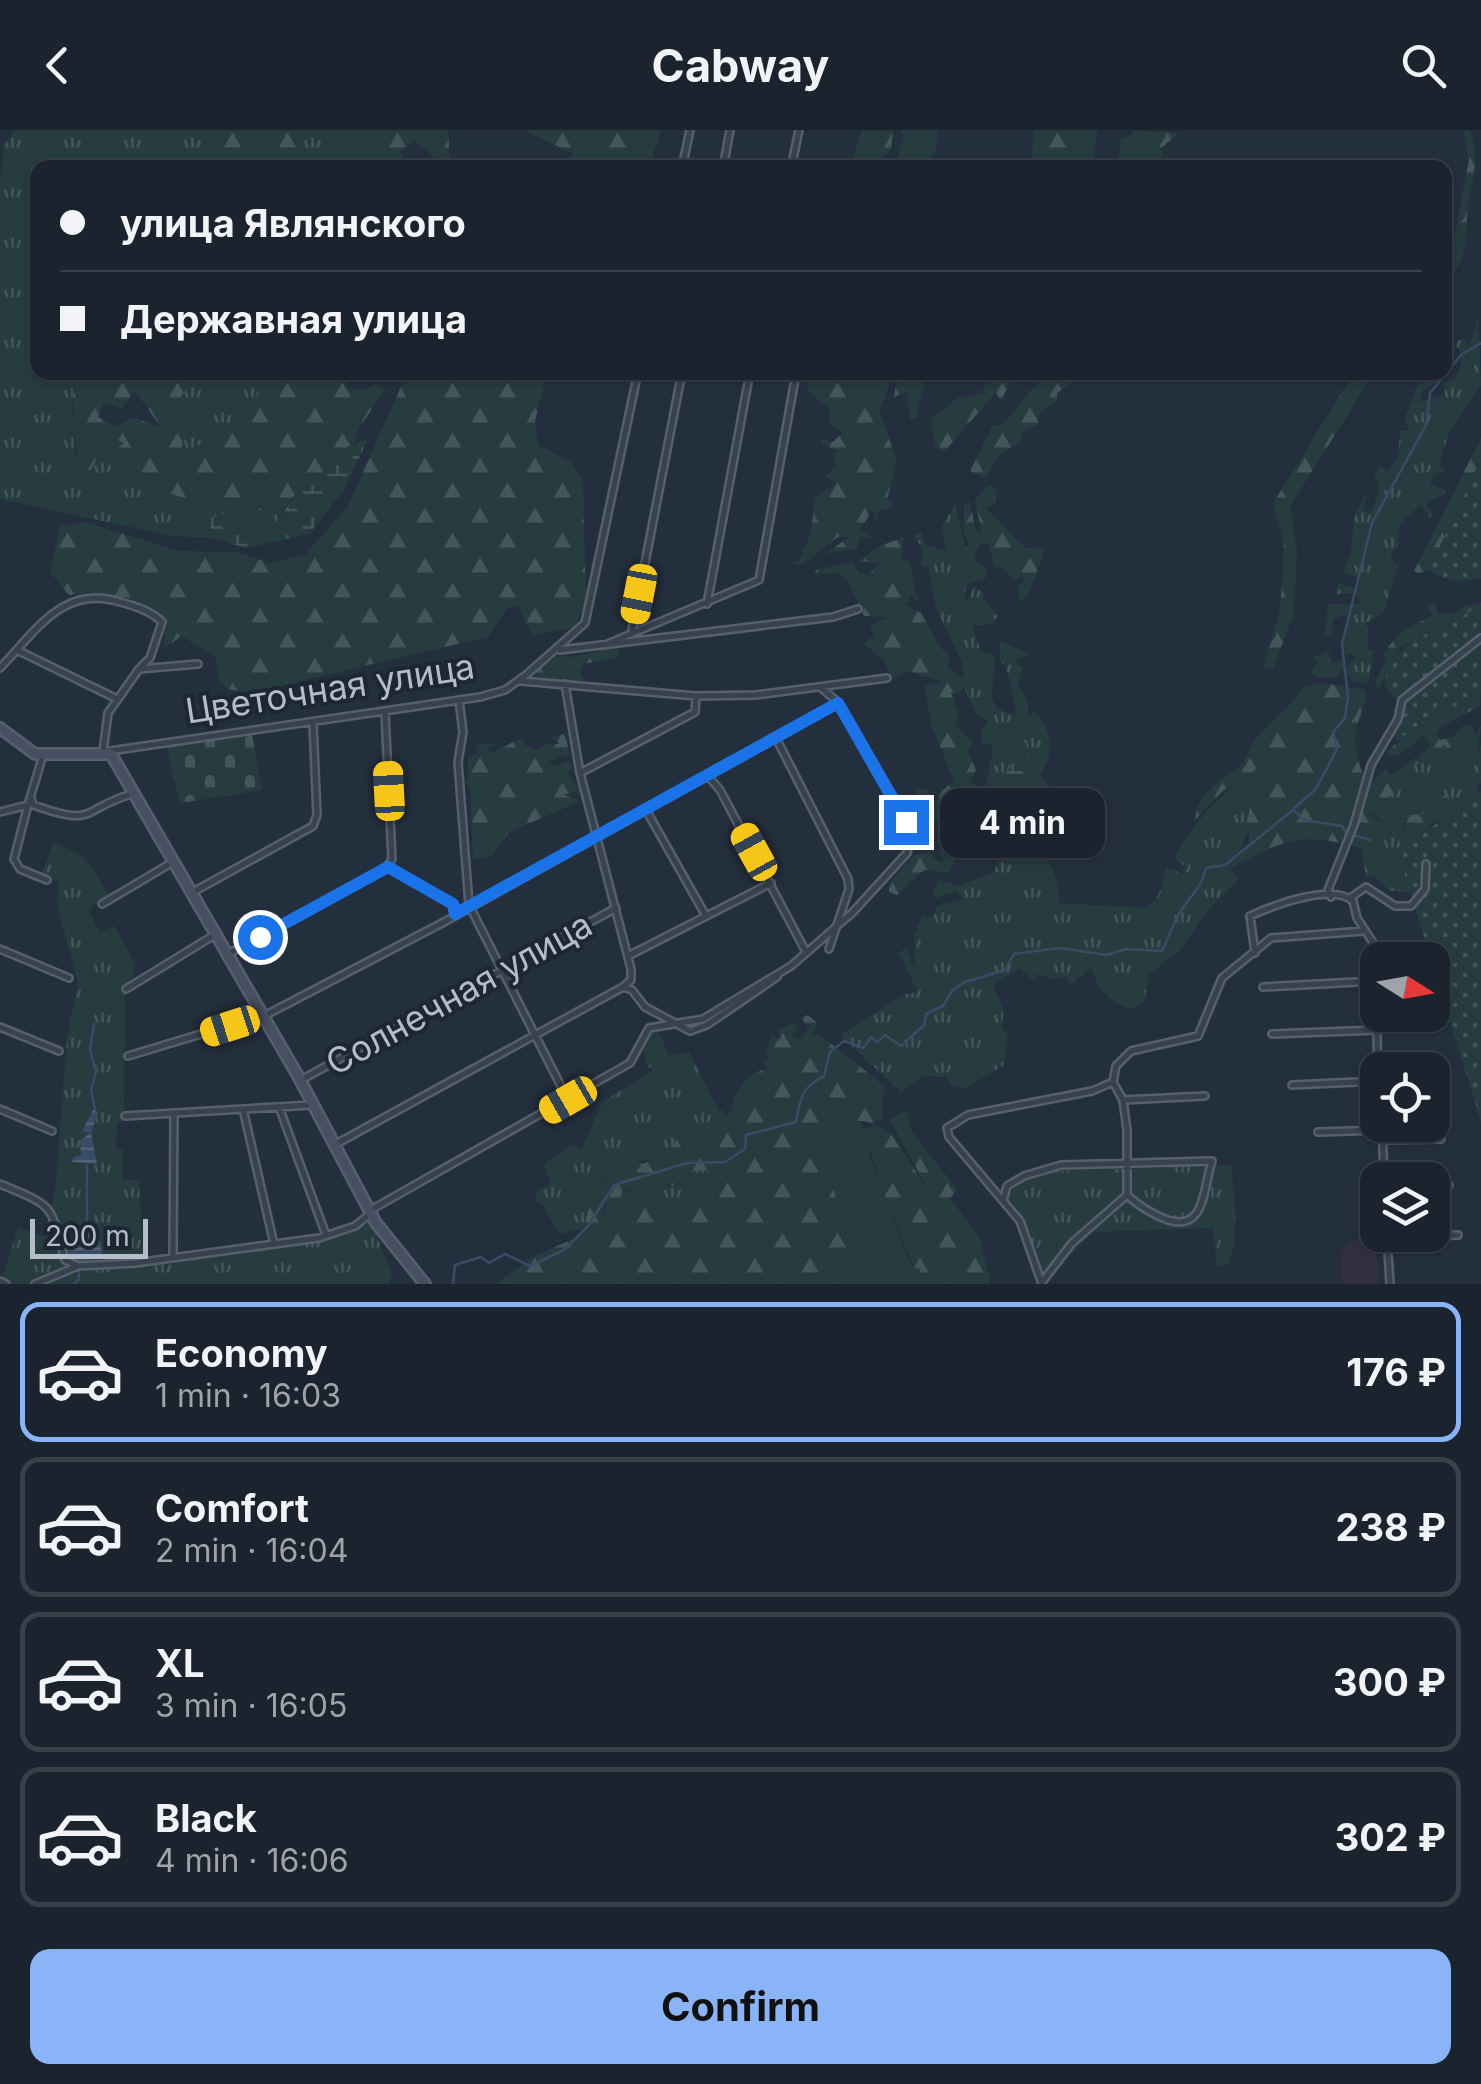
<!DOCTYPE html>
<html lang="en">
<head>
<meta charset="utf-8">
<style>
  :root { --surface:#1b232e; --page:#242b36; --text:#f1f3f6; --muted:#a0a4aa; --line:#39404a; --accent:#8ab4f8 }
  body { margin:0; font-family:Inter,sans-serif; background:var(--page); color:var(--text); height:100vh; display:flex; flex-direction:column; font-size:38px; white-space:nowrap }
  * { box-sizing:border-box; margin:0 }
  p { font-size:32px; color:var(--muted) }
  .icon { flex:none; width:55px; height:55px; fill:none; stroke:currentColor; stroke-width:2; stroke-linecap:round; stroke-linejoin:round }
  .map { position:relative; height:1154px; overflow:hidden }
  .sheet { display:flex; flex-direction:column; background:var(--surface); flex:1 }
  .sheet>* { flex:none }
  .hud { position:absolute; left:30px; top:30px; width:1422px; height:220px; border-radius:20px; box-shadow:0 2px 8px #0004,0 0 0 2px var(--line); display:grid; align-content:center; height:220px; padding:0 30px; background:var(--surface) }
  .needle { width:65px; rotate:101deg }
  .buttons { position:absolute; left:1360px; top:812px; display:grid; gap:20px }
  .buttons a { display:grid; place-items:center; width:90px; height:90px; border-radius:20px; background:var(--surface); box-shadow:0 2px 8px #0004,0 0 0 2px var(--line); font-size:50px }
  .scale { position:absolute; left:30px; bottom:25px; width:118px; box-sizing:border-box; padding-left:10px; border:5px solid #b4bcc9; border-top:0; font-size:28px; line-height:35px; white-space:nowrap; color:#b4bcc9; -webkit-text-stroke:8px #1d2633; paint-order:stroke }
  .end { position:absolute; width:45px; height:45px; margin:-22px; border:12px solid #1a73e8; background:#fff; box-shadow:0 0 0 5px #fff }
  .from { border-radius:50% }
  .bubble { position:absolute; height:70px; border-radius:20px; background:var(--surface); box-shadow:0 2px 8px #0004,0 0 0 2px var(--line); font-size:32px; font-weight:700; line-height:70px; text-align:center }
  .car { position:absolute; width:30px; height:60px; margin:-30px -15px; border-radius:12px; box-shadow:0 0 8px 2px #0007; background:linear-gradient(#f5c518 24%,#345 0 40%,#f5c518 0 76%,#345 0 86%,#f5c518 0) }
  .hud b { display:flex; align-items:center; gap:35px; height:95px; font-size:38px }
  .hud b+b { border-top:2px solid var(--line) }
  .hud i { width:25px; height:25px; background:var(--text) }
  ul { padding:18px 0 0; list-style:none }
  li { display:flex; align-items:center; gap:30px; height:140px; margin:0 20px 15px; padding:0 10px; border:5px solid var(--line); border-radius:20px }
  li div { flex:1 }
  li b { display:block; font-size:38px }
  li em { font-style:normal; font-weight:700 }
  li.on { border-color:var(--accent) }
  li>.icon { width:90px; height:90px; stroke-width:1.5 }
  .action { display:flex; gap:20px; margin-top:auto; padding:20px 30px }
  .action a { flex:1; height:115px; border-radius:20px; background:var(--accent); color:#111; font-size:40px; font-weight:700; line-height:115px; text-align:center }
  header { display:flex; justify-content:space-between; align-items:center; height:130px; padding:0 30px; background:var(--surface); font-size:45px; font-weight:700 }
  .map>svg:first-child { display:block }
  .medical { fill:#32303f }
  .grass { fill:url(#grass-tufts) }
  .forest { fill:url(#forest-firs); fill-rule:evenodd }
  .wetland { fill:url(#wetland-marsh) }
  .cemetery { fill:url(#cemetery-stones) }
  .park { fill:#263c3f }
  .garden { fill:url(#garden-dots) }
  .water { fill:url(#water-rules) }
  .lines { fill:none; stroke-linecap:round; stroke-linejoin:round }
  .stream { stroke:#394c67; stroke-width:2.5 }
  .street-casing { stroke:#565f6c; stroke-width:10 }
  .secondary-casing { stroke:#565f6c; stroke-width:14 }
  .street { stroke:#38414e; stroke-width:5 }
  .secondary { stroke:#465061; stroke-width:9 }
  .route { stroke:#1a73e8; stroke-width:12 }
  .labels { text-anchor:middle; stroke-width:8; stroke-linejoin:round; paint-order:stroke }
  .street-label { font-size:35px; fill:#b4bcc9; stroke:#1d2633 }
</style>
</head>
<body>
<header><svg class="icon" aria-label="back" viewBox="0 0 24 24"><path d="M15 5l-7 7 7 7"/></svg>Cabway<svg class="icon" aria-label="search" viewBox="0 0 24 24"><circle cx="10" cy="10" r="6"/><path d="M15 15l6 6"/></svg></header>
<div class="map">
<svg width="1481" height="1154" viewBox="0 0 1481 1154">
  <defs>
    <pattern id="grass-tufts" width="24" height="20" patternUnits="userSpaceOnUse" patternTransform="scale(2.5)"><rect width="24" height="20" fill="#263c3f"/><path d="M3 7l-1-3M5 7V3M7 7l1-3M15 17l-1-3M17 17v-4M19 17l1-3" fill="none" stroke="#435659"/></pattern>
    <pattern id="forest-firs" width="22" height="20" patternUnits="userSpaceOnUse" patternTransform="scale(2.5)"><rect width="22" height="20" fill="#263c3f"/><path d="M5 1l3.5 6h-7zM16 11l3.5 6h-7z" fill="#435659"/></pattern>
    <pattern id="wetland-marsh" width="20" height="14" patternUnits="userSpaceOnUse" patternTransform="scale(2.5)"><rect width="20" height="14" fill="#263c3f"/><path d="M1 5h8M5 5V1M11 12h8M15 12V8" fill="none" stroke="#435659"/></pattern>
    <pattern id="cemetery-stones" width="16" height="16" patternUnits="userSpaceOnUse" patternTransform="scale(2.5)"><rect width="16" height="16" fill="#263c3f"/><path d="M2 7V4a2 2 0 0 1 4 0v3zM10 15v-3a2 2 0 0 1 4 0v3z" fill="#435659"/></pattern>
    <pattern id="garden-dots" width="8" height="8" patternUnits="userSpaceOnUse" patternTransform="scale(2.5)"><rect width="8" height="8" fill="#263c3f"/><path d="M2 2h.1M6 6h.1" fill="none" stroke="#435659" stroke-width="1.8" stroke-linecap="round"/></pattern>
    <pattern id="water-rules" width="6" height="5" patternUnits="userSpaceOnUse" patternTransform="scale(2.5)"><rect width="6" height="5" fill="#394c67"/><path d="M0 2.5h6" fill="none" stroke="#53647b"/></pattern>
  </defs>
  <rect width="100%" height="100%" fill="#242f3e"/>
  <!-- medical -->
  <path class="medical" d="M1351 1110H1377L1379 1154H1342L1341 1123Z"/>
  <!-- grass -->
  <path class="grass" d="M15 0H210L194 37 38 38V242L80 243 73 250 72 286 50 284 54 293 73 301 75 325 91 340 102 316 112 308 125 313 104 330 204 370 281 384 269 404 258 407 209 388 212 408 173 406 0 369V54L4 15Z
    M309 0H362L335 37 293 38Z
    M1478 191 1481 255 1450 300 1439 335 1447 340 1434 345 1430 354 1444 359 1445 364 1428 372 1427 378 1434 383 1430 387 1420 375 1400 394 1397 417 1391 423 1392 431 1398 435 1384 481 1365 494 1369 498 1367 519 1373 521 1368 554 1353 551 1341 540 1336 547H1317L1311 541 1318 532 1314 527 1331 520 1328 525 1333 533 1342 530 1346 536 1355 529 1353 523 1346 525 1342 514 1348 488 1344 484 1333 490 1331 506 1325 505 1328 474H1361L1353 463 1336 464 1338 453 1354 458 1358 448 1343 442 1351 421 1354 388 1367 360 1364 382 1373 379 1380 354 1374 346 1381 336 1388 341 1398 326 1400 301H1410L1404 290 1418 254 1430 250 1426 242 1433 243 1437 253 1422 261 1419 272 1445 264 1444 252 1455 249 1462 232 1458 218 1453 215 1461 209 1469 216Z
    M187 243H265L252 285 234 290 215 318 180 336C180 320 172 304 174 288 176 271 186 260 187 243Z
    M955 373 965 418 971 415 976 430 986 438V448L968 454 964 464 967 470 974 457 986 465 982 467 998 486 993 494 972 496 981 521 995 525 992 569 997 578 1017 587 1006 536 1000 532V511L1029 524 1017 530V535L1023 537 1018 555 1028 571V586L1034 582C1053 599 1055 625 1040 645 1065 667 1041 685 1043 711 1044 732 1061 743 1059 773L1146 778C1165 765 1161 751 1166 737L1183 744 1185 737 1174 727C1198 685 1227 660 1265 631L1269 635C1256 670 1250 710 1230 737L1238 750 1208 780 1181 819 1149 845 1145 870 1134 879C1111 875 1097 859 1091 837L1071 855 1066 847 1052 849 1037 844 1033 850 1019 838 994 855 1004 882 1001 896 1008 905 1004 935 965 959 951 955 947 947 924 945 901 962 840 905 905 864 918 862 899 823 906 818 915 839 914 807 922 786 932 787 937 776 963 769 956 761 936 768 932 763 938 750 960 756 994 742 1003 715 1035 707 1039 696 1025 613 1006 643 1001 706H994L983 667 993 622 992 615 983 613 980 602 988 591 975 582 964 557 962 533 936 478 929 438 921 435 922 419 914 405 921 402 926 415 946 421 942 396Z
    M1448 613 1456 627H1463L1468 621 1477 623 1481 615V653L1455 671 1426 679 1424 685 1404 693 1400 711 1417 736 1415 762 1390 761 1383 755 1377 708 1383 697H1389L1368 679 1381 680 1387 674 1383 669 1406 645V641L1391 645 1418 626 1415 633Z
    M53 712C87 725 90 733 108 764L88 780 100 802 114 796 136 835 125 867 124 980 123 991 117 992 116 1019 123 1020 122 1050H139L143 1127 273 1118 372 1094 392 1145 389 1154H0L18 1098 44 1106 55 1063 67 908 78 852 57 774 58 752 42 745Z
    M653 901 659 903 669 926 689 922 719 982 717 989C702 998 694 1013 682 1019L676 1012C661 1033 647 1033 623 1026L621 1036 607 1044 583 1098 560 1104 542 1074 535 1070 537 1061 551 1054 544 1034 571 1015 582 1018 602 972 653 941 646 933 643 915Z
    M1231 1035C1234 1066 1240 1104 1229 1134L1217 1137 1213 1098 1092 1102 1044 1154 1023 1088 1005 1063 1031 1047 1053 1041Z
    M706 1040 717 1048 729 1045 719 1066C703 1069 695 1074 681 1080 652 1093 631 1075 601 1097 608 1057 621 1063 654 1058 664 1057 667 1054 678 1057L693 1041Z"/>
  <!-- forest -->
  <path class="forest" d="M210 0H309L293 37 272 34 194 37Z
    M362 0H448L450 33 445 37 415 11 400 22 411 37H335Z
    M525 0H661L649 37 557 38 573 24Z
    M862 0 893 1 891 19 883 27 884 37H850Z
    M900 0H938L936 21 922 37H895L904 6Z
    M1034 0H1098L1092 37H1031Z
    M1132 0 1179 3 1160 19 1163 21 1159 37H1117L1121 9 1133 4Z
    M1463 0 1470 1C1481 30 1472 46 1468 77 1464 108 1471 128 1445 151V131L1452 119 1469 30Z
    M80 243H187L186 260 177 272 190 281 175 283 173 293 183 303 180 336 190 332 195 314 215 318 234 290 252 285 265 243H366L348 248V258L364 260 376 254 385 260 359 298 354 314 341 320 317 353 297 362 281 384 204 370 199 373 125 349 104 330 124 313 113 308 102 316 91 340 80 339 73 301 53 293 50 283 73 286V250ZM134 260 161 297 134 288 114 296 98 287 104 273 122 279Z
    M407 243H547L535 291 538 315 572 333 583 350 586 471 574 498 532 505 518 477H508L488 507 249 563 227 559 218 548 216 528 182 506 164 518 166 489C135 467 107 460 69 465L50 442 60 396 86 392 178 421 236 422 270 433 305 425 348 376Z
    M809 243H893L879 282 897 330 887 370 893 373 891 378 878 381 877 394 875 383 867 380 869 386 859 400 874 408 860 407 857 418 825 424 851 406 838 407 800 436 793 432 799 431 811 403 815 368 837 352 825 347 838 335 833 332 834 323 839 321 822 314V309L833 312 843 302 829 293 831 281 809 261 805 251Z
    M898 243H928L915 288 910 290 907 261 894 267Z
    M1004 243H1016L1000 272 996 262 945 321 935 317 931 288 958 268 983 263 984 254Z
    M1047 243H1087L1057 263V270L1038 286 1039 294 1022 302 1021 311 998 327 986 348 970 341 993 295H1002Z
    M1354 243H1374L1290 376 1297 421 1294 483 1273 539 1263 538 1280 480 1284 414 1273 373Z
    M1481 308V329L1429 440 1418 444 1414 441Z
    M988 355 995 357 996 374 986 378 1025 418 1045 419 1027 468 1018 470V458L1026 446 1014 450 1002 437H994L989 414H981L974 426 964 402V375L970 371 975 399 982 404 975 370Z
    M904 407 901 430 909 431 919 476 912 464 906 475 921 483 941 519 949 522 948 538 966 550 962 562 951 563 958 582 955 595 973 611 968 621 976 640 970 651 982 661H972L959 694 928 689 915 692 909 686 917 681 916 660 926 659 935 677 938 664 954 651 931 594 925 556 944 552 908 541 893 548 883 529 863 513 874 506 870 496 888 487 864 486 849 453 837 443 816 444 815 440 853 432 858 443 868 445 880 433 859 431 880 416Z
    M1436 473 1437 484 1455 483 1461 477 1478 474 1470 483 1401 517 1378 559 1375 554 1386 530 1383 523 1400 503 1433 485 1425 474Z
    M616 517 621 521 615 528 583 534 580 541 585 553 542 549 533 543 558 525 573 527Z
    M1324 553 1364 560 1367 567C1354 601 1350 615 1365 649L1344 714C1293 701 1275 716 1230 738L1233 726 1249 712V662L1268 635 1265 631 1235 657 1224 660 1195 690C1198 656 1227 651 1244 631 1249 625 1250 616 1255 610 1270 589 1290 580 1303 557Z
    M1481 557 1480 576 1440 597 1436 604 1440 610 1453 607 1464 595 1473 597 1475 606 1481 595 1477 623 1468 621 1463 627 1442 629 1446 614 1422 634H1414L1430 615 1424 605 1399 625H1387V621L1426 589 1473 568Z
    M565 604 570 626 560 625 548 633 557 636 568 631 573 636 568 643 581 660 579 665 574 661 564 665 581 671 509 702 491 727 473 729 470 656 462 652 468 650V628L477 623 476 615 495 614 487 619 492 623 523 607 525 615 536 620 547 614H560L549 607Z
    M1385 639 1391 645 1407 640 1395 664 1383 669 1387 674 1381 680H1369L1376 690 1397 695 1395 700 1383 697 1377 708 1383 755 1374 745 1366 746 1361 718 1350 715 1370 654Z
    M1479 655 1477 664 1439 692 1431 693 1411 727 1399 712 1409 685 1424 684 1426 674 1446 665 1456 671Z
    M941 718 961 721 948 743 924 740 897 765 889 762V754L913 726 929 723 938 731H945L938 722Z
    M808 885 818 894 811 907 819 904 888 959H884L882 988 872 994C855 984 834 1001 816 1007L841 1082 857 1154H495L536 1125 585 1104C581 1076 614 1039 628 1019L643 1034 664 1024 660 1018 671 1019 681 1001 683 1019 693 1004 723 979 726 985 732 981C735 958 748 943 767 939L764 931 770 929 766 924 771 906 782 909 777 900 794 893 797 897 792 906 800 910 809 898 801 888ZM706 1040 717 1048 729 1046 718 1066 696 1070 679 1082 634 1067 601 1095 604 1076 612 1069 620 1070 623 1060 659 1062 667 1054 678 1057 693 1041Z
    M907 981 912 1002 957 1059 950 1069 979 1106 991 1154H921L888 1075 908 1068 886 1069 879 1046 892 1044 878 1045 864 1000 875 995 889 1001 929 1061 889 989Z"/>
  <!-- wetland -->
  <path class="wetland" d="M368 309 344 360 309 404 246 418 212 408 209 388 229 382 249 394 258 407 269 404 297 362 317 353 341 320Z
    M1026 612 1033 652 1039 660 1035 707 1003 715 1006 643Z"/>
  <!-- cemetery -->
  <path class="cemetery" d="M252 604 262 660 180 673 166 615Z"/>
  <!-- park -->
  <path class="park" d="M860 991 873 1018 869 1023 877 1045 891 1038 893 1043 879 1047 886 1068H908L909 1074 888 1076 911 1136 920 1139 921 1154H857L841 1082 816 1007 842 994Z"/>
  <!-- garden -->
  <path class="garden" d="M1481 329V448C1459 453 1448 452 1429 440Z
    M1481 472V557L1473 568 1426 589 1399 610 1394 605 1404 578 1384 555C1395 499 1448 505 1481 472Z
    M1481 661V992L1398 722Z"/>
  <!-- water -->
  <path class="water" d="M93 980 98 982 91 1003 97 1034 72 1032 73 1027 81 1025 80 1011 90 1003 82 1001Z
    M97 1095 103 1128 74 1131 68 1122 72 1107 84 1096Z"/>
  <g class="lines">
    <!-- stream -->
    <path class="stream" d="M1293 679 1316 659 1337 619 1333 602 1345 588 1348 567 1342 514 1372 393 1426 295 1430 263 1461 225 1481 213
      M94 894 90 920 96 942 91 960 95 980
      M87 1036V1095
      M74 1154 79 1149V1132
      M453 1154 455 1135 481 1127 489 1133 505 1124 530 1136 564 1120 588 1096 614 1055 687 1033 725 1032 745 1019 746 1005 796 992C800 969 801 958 824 946L830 922 844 911 863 918 871 907 877 912 885 905 901 916 924 895 926 884 943 876 952 861 965 852 1005 840 1014 824 1059 818 1107 825 1126 819 1162 821C1169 807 1176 785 1185 775 1195 761 1202 756 1206 738L1225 735 1293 680 1305 690 1342 696 1346 703 1370 710"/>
    <defs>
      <path id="street" d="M682 38 690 0
        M723 38 730 0
        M791 38 799 0
        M707 474 750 242
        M632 500 682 242
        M605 515 759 450 795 249
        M17 520 115 568
        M560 520 833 487 858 479
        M198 534 139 539 108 583 103 622 480 567 505 560 526 545 585 493 638 242
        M0 538C36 501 63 454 120 472 135 476 151 481 162 492L150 528 141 537
        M521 551 696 566 756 565 887 548
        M565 554 580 643 631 839V850L623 857 632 860 645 877 690 901 707 895 777 847
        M459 570 463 602 458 632 469 775 568 970
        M776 608 848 749 849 759 829 819
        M580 643 695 582 696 566
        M708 646 720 660 806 822
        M31 668 33 675C99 698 78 679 135 663
        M28 675 14 729 20 739 47 750
        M646 680 706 786
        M0 682 28 675 43 625
        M387 737 453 774 455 784
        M193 762 313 696 317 685 313 594
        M1331 767 1328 760 1354 695 1371 635 1398 589 1402 570 1481 508
        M1350 768 1366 757 1395 776H1411L1425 759 1426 734
        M102 774 173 732
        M0 819 69 848
        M1255 823 1250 786C1274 775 1331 753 1353 771L1357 788 1374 814 1378 940
        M228 824 387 737 392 729 385 583
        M628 826 771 753
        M1263 857 1376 851
        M126 859 216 804
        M264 886 446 791 839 573
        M0 897 59 921
        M1272 904 1377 900
        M128 926 264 885
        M301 950 616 778
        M1292 955 1378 951
        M1123 970 1205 966
        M279 977 326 1105
        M0 979 52 1001
        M243 979 274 1114
        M125 986 311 975
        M1382 995 1384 1050
        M1318 1002 1382 1000
        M1382 1010 1441 1009
        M336 1014 623 857
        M0 1054C55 1077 50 1073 65 1130L78 1136
        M1432 1057 1449 1055
        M1003 1071 1007 1056 1024 1046 1061 1035 1212 1031C1203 1057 1206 1102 1168 1090 1151 1084 1140 1077 1127 1065
        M369 1081 630 933 649 898 703 889 791 836 852 783 907 723 911 706 904 686 839 573 820 557
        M1387 1107 1390 1154
        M1387 1108 1458 1105
        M173 1125 174 984
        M0 1151 6 1154
        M1042 1152 1072 1113 1127 1065V1000L1123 970 1113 952 1116 936 1131 921 1198 906 1222 848 1271 808 1364 801
        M35 1154 78 1136 135 1133 319 1108 355 1096 370 1084
        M1042 1154 1020 1091 949 1007 947 998 968 985 1092 961 1113 952"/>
      <path id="secondary" d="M0 598 35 624H111L298 946 376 1093 425 1154"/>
    </defs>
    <!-- street casing -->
    <use href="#street" class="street-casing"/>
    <!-- secondary casing -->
    <use href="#secondary" class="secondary-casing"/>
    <!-- street -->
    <use href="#street" class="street"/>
    <!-- secondary -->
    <use href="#secondary" class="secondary"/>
  </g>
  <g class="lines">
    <!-- route -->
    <path class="route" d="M260 807 388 737 453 774 455 784 838 573 906 692"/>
  </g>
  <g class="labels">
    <!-- street labels -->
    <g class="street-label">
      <text transform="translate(330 559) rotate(-9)" y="12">Цветочная улица</text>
      <text transform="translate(459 864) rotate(-29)" y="12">Солнечная улица</text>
    </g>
  </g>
</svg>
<div class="buttons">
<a><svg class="needle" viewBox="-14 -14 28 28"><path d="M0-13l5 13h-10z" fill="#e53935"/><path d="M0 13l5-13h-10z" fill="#a0a4aa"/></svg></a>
<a><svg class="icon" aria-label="locate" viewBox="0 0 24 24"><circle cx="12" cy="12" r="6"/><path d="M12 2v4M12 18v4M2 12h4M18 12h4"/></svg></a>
<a><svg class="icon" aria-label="layers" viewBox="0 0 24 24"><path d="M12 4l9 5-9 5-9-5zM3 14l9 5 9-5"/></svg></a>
</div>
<div class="scale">200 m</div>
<i class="end from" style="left:260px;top:807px"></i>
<i class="end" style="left:906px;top:692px"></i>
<div class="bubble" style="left:940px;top:658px;width:165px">4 min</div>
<i class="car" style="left:639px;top:464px;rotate:191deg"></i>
<i class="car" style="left:389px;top:661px;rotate:357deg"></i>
<i class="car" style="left:754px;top:722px;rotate:331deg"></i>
<i class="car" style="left:230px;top:896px;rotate:252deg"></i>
<i class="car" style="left:568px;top:970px;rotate:240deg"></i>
<div class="hud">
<b><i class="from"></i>улица Являнского</b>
<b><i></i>Державная улица</b>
</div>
</div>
<section class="sheet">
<ul>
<li class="on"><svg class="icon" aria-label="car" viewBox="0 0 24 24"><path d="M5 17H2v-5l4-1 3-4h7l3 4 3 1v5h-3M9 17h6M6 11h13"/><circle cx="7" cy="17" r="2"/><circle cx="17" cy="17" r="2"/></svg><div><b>Economy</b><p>1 min · 16:03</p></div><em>176 ₽</em></li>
<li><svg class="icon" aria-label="car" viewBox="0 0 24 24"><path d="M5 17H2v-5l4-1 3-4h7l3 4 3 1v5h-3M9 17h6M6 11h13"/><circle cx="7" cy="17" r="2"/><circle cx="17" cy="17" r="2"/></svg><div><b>Comfort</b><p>2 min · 16:04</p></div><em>238 ₽</em></li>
<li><svg class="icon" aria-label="car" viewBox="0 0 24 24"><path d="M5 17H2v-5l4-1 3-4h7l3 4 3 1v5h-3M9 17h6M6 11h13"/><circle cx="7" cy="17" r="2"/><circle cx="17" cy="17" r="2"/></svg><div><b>XL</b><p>3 min · 16:05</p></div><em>300 ₽</em></li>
<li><svg class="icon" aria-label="car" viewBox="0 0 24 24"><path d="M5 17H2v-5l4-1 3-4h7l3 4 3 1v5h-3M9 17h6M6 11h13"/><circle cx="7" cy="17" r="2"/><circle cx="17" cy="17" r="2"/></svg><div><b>Black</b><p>4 min · 16:06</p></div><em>302 ₽</em></li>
</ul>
<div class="action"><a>Confirm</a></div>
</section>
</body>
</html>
